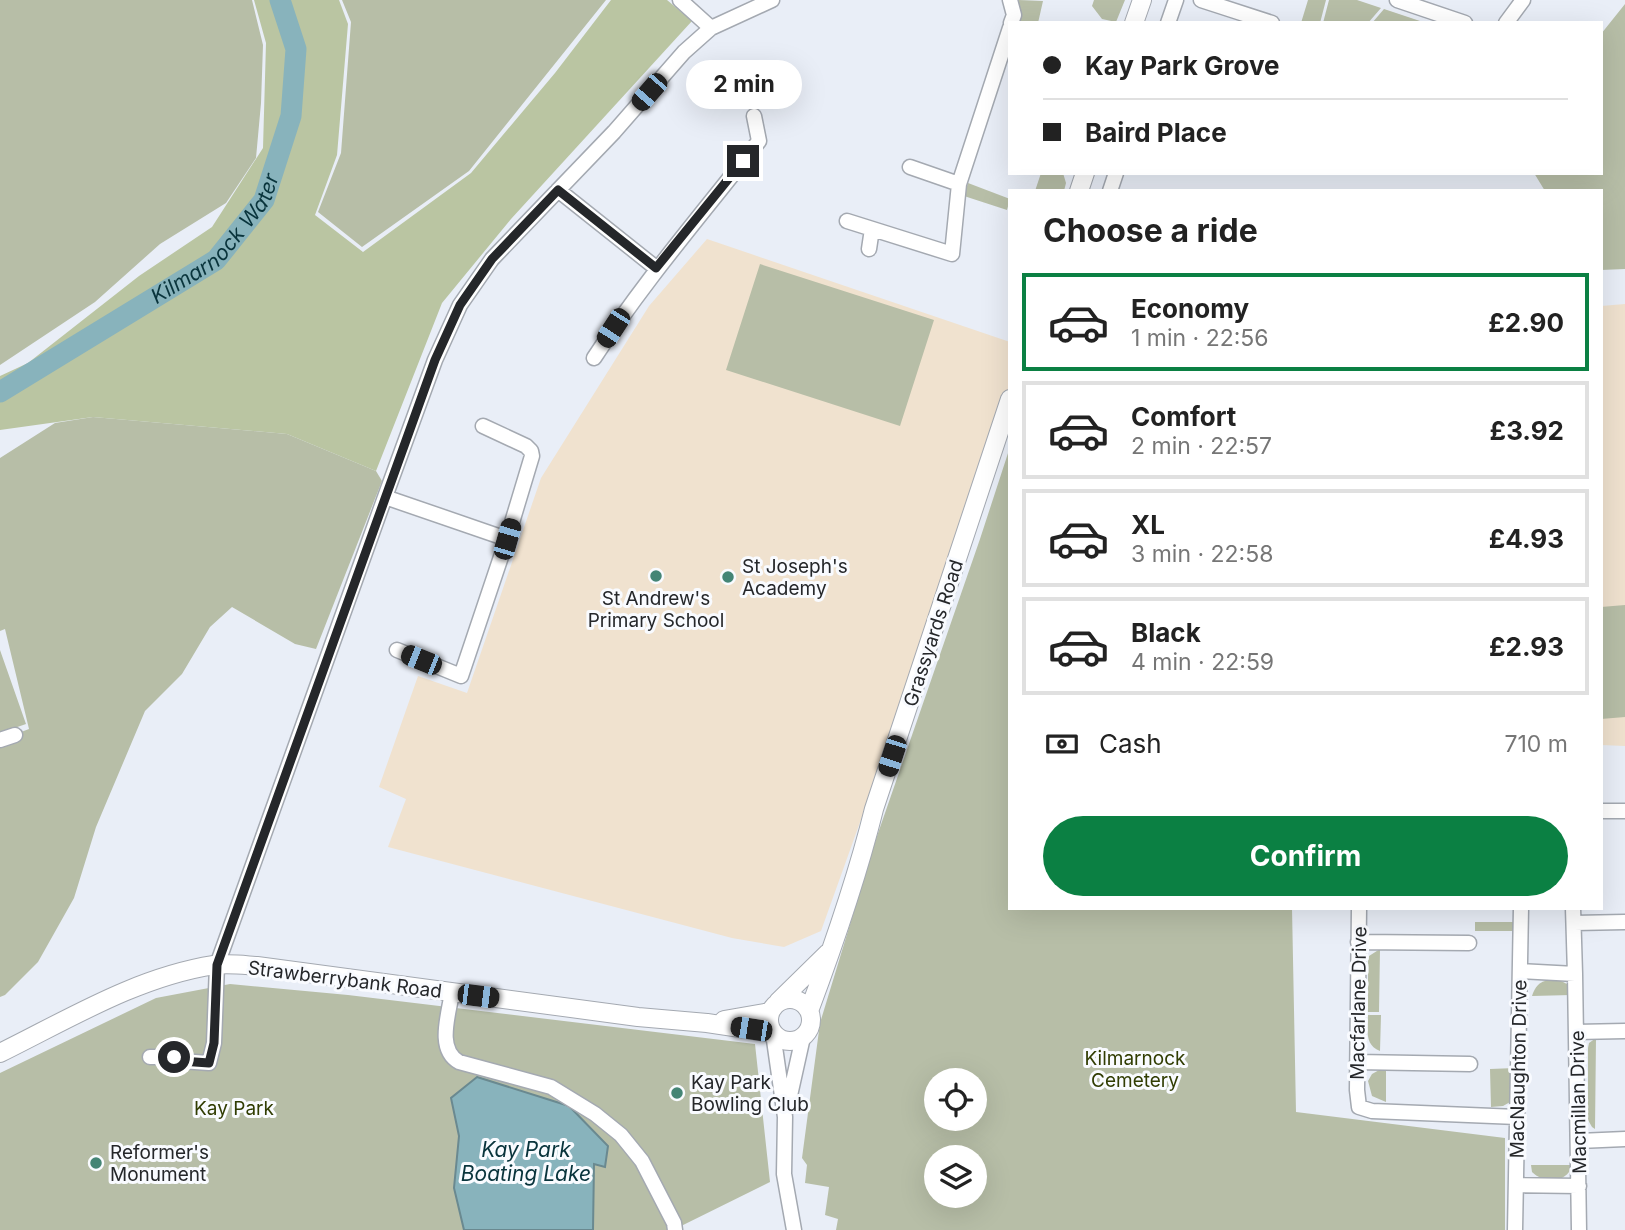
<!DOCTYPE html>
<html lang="en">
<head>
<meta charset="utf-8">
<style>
  :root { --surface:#fff; --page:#f2f2f2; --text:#222; --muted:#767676; --line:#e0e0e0; --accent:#0b8043 }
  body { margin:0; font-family:Inter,sans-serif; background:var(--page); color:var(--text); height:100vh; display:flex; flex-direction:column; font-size:26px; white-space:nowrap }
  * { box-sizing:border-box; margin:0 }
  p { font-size:23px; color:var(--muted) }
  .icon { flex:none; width:38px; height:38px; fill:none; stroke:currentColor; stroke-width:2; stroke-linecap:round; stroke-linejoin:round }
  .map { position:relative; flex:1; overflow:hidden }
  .drawer { position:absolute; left:1008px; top:189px; width:595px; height:721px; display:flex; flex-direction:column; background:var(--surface); border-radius:0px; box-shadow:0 7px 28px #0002 }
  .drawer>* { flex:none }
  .top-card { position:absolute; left:1008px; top:21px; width:595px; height:154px; border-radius:0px; box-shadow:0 7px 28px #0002; display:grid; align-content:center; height:154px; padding:0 35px; background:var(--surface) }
  .controls { position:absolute; left:924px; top:1068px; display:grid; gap:14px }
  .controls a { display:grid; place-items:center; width:63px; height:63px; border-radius:50%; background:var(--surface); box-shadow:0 7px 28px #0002; font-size:35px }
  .end { position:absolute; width:32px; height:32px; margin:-16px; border:9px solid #25272a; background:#fff; box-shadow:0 0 0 4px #fff }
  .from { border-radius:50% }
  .bubble { position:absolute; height:49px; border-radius:24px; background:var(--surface); box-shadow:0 7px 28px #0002; font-size:23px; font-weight:700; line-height:49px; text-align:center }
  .car { position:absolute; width:21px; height:42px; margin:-21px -10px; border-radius:9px; box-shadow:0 0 5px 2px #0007; background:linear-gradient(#222 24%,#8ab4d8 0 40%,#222 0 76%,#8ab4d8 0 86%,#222 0) }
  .top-card b { display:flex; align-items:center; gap:24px; height:66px; font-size:26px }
  .top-card b+b { border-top:2px solid var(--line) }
  .top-card i { width:18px; height:18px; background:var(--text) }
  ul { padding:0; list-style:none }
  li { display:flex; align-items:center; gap:21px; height:98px; margin:0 14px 10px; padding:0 21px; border:4px solid var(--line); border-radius:0px }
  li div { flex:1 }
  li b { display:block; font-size:26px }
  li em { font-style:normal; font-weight:700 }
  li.selected { border-color:var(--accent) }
  li>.icon { width:63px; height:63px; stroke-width:1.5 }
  h2 { padding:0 35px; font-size:32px; line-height:84px }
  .pay { display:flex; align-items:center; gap:18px; height:77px; padding:0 35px; font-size:26px }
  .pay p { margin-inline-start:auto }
  .primary-button { display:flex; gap:14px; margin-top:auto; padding:14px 35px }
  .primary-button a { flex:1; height:80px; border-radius:42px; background:var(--accent); color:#fff; font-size:28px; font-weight:700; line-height:80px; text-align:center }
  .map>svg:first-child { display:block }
  .education { fill:#f0e2cf }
  .green { fill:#b7bea7; fill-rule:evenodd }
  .forest { fill:#bac5a2 }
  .water { fill:#88b3bc; stroke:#6a8990; stroke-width:2 }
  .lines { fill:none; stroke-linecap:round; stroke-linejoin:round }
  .river { stroke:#88b3bc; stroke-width:21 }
  .minor-casing { stroke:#a4a9b1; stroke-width:17 }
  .major-casing { stroke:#a4a9b1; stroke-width:20 }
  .minor { stroke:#fff; stroke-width:14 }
  .major { stroke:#fff; stroke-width:18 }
  .route { stroke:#25272a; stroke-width:9 }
  .poi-dot { fill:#448575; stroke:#f9fbff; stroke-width:2.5 }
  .labels { text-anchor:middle; stroke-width:6; stroke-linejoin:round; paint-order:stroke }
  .poi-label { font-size:19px; fill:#25272a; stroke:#f9fbff; text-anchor:start }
  .street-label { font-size:19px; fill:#25272a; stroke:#f9fbff }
  .park-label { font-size:19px; fill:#313d03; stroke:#f9fbff }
  .water-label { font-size:21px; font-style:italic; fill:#09343c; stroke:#f9fbff }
</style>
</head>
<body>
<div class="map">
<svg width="1625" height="1230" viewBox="0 0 1625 1230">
  <rect width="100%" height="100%" fill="#e9eef7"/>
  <!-- education -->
  <path class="education" d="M707 239 1010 342V383L987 468 821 931 784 947 732 938 388 847 406 799 379 787 418 676 467 693 541 478 649 306Z
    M1625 304V746L1601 745V306Z"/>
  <!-- green -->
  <path class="green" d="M0 0H252L263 45 261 103 256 158 226 203 160 244 95 302 0 365Z
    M342 0H606L469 171 362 247 318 212 341 153 351 22Z
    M1019 0 1043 1 1038 23H1018Z
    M1094 0H1125L1116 22 1102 19 1092 6Z
    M1308 0H1326L1320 23H1301Z
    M1329 0H1357L1381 8 1368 23H1323Z
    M1625 4V269L1601 270V191H1545L1534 173H1601V34Z
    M1384 9 1426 23H1372Z
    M1041 173H1063L1066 183 1064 191H1035Z
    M968 183 1010 199 1007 210 964 196Z
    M760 264 934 320 900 426 726 370Z
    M93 417 287 434 376 471 382 481 316 649 295 644 232 607 210 627 182 674 145 711 96 827 74 898 38 962 5 995 0 997V740L29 729 5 629 0 631V458L55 423Z
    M1010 447V908H1292L1296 1112 1505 1138V1230H836L838 1219 825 1215 829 1187 805 1183 807 1165 802 1158 820 1023 876 839 980 539ZM936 1080H975V1118H936ZM936 1157H975V1195H936Z
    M1625 605V717L1601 719V607Z
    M0 650 26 724 0 733Z
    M1475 922H1515V931H1475Z
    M1380 949 1379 1012H1368V961L1369 956Z
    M1557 979 1569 985 1571 995 1532 996C1537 982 1543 980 1557 979Z
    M230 984 348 995 755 1044 770 1182 673 1230H0V1073L156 998Z
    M1368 1015H1381L1380 1051C1364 1045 1368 1029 1368 1015Z
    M1596 1038 1595 1129 1592 1127 1588 1120V1048L1589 1043Z
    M1515 1068 1512 1101 1503 1106 1491 1107 1490 1069Z
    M1381 1069H1386V1102L1372 1096 1368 1081 1372 1074Z
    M1531 1165H1573C1566 1183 1546 1185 1532 1172Z"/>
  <!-- forest -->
  <path class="forest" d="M254 0H339L348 24 337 155 315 215 363 252 471 173 555 73 611 0H667L692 21 511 219 442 303 376 471 287 434 93 417 0 430V376L28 363 139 276 212 227 263 148 266 43Z"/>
  <!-- water -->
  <path class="water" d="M477 1077 569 1106 608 1146 605 1167 594 1164 593 1230H464L454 1188 459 1136 451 1098Z"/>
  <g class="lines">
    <!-- river -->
    <path class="river" id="s1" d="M0 392 216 260 264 200 291 116 296 49 280 0"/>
    <defs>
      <path id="minor" d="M680 0 711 28
        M1010 0 1014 15 1011 23
        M1201 0 1272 23
        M1397 0 1465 23
        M1168 23 1176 0
        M1506 23 1523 0
        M910 167 959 184 1010 28
        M558 190 656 268
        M1110 191 1116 173
        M847 221 952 254 959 184
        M869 249 872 229
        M594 358C644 281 703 213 759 141L754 116
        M385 497 507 539
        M397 650 461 676 507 539 532 456 531 451 526 446 483 426
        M0 740 15 735
        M1601 811H1625
        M1359 908 1357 1090 1359 1107 1372 1111 1517 1117
        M1574 923 1625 922
        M1358 942 1469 943
        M1520 971 1575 974 1573 908
        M1575 974 1579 1230
        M452 992C449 1014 436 1049 459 1062L551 1087 595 1114 621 1135 642 1161 674 1223 675 1230
        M1576 1032 1625 1031
        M773 1033 785 1117 784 1174 794 1230
        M150 1057H174L181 1061 209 1063 214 1043 217 965 385 497 435 360 460 305 492 259 614 132 684 52 711 28 772 0
        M1357 1062 1470 1064
        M787 1109 803 1037
        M1579 1141 1625 1139
        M1516 1185 1579 1186
        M1515 1230 1521 908"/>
      <path id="major" d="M1134 23 1142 0
        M1079 191 1085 173
        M769 1020a21 21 0 1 1 42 0a21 21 0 1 1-42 0Z
        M778 1002 828 953
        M809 1011C834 944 857 878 874 809L1010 399
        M724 1020 770 1012
        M0 1053C69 1019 137 977 214 965 228 963 243 965 257 966L638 1017 707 1023 773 1033"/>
    </defs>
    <!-- minor casing -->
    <use href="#minor" class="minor-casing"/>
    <!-- major casing -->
    <use href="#major" class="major-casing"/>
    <!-- minor -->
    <use href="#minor" class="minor"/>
    <!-- major -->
    <use href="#major" class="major"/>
  </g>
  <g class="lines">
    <!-- route -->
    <path class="route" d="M174 1057 181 1061 209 1063 214 1043 217 965 435 360 460 305 492 259 558 190 656 268 743 161"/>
  </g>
  <!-- markers -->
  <g class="poi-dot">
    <circle cx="656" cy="576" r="7"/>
    <circle cx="728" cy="577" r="7"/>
    <circle cx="677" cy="1093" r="7"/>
    <circle cx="96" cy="1163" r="7"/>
  </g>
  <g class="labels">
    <!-- poi labels -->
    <g class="poi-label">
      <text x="742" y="573">St Joseph's<tspan x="742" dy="22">Academy</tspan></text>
      <text x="656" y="605" text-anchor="middle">St Andrew's<tspan x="656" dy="22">Primary School</tspan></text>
      <text x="691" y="1089">Kay Park<tspan x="691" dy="22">Bowling Club</tspan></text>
      <text x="110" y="1159">Reformer's<tspan x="110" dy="22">Monument</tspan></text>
    </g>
    <!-- street labels -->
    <g class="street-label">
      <text transform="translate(933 633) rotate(-72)" y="7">Grassyards Road</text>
      <text transform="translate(345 979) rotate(7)" y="7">Strawberrybank Road</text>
      <text transform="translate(1358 1003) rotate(-89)" y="7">Macfarlane Drive</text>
      <text transform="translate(1518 1069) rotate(-89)" y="7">MacNaughton Drive</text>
      <text transform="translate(1578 1102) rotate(-91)" y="7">Macmillan Drive</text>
    </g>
    <!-- park labels -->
    <g class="park-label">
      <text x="1135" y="1065">Kilmarnock<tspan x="1135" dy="22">Cemetery</tspan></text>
      <text x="234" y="1115">Kay Park</text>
    </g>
    <!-- water labels -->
    <g class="water-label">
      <text dy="7" stroke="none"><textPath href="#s1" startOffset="268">Kilmarnock Water</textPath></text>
      <text x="526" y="1157">Kay Park<tspan x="526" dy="24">Boating Lake</tspan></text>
    </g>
  </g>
</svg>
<div class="controls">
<a><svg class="icon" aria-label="locate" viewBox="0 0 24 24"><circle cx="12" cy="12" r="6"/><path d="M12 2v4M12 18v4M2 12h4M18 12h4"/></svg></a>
<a><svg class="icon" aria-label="layers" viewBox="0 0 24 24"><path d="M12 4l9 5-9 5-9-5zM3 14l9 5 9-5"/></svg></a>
</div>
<i class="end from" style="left:174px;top:1057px"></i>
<i class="end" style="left:743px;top:161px"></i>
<div class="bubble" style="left:686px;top:60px;width:116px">2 min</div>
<i class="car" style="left:649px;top:92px;rotate:221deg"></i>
<i class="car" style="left:613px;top:328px;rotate:213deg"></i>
<i class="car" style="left:507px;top:539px;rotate:16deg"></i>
<i class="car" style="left:421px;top:660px;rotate:292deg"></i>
<i class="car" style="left:892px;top:756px;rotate:198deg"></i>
<i class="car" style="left:478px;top:996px;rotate:97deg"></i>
<i class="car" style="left:751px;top:1029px;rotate:279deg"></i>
<div class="top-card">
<b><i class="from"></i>Kay Park Grove</b>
<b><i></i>Baird Place</b>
</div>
<section class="drawer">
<h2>Choose a ride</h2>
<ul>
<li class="selected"><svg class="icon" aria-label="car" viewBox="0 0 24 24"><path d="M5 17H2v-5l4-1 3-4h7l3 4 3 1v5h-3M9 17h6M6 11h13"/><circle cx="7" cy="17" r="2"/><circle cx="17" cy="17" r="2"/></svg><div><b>Economy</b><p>1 min · 22:56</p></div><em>£2.90</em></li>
<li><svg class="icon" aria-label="car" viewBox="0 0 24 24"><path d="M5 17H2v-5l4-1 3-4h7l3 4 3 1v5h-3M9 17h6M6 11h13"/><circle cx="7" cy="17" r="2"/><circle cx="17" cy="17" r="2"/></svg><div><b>Comfort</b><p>2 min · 22:57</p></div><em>£3.92</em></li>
<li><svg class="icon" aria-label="car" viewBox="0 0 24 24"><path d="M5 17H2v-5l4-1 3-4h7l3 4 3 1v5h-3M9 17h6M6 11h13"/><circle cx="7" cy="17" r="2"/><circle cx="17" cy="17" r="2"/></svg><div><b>XL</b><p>3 min · 22:58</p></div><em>£4.93</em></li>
<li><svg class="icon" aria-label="car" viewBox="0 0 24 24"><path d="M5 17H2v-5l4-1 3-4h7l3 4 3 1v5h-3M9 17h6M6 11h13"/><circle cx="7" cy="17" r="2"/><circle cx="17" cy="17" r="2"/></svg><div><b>Black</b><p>4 min · 22:59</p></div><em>£2.93</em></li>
</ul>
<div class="pay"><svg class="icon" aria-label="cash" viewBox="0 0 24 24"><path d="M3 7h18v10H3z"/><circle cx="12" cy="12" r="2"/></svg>Cash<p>710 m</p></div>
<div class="primary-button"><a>Confirm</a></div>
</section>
</div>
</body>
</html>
